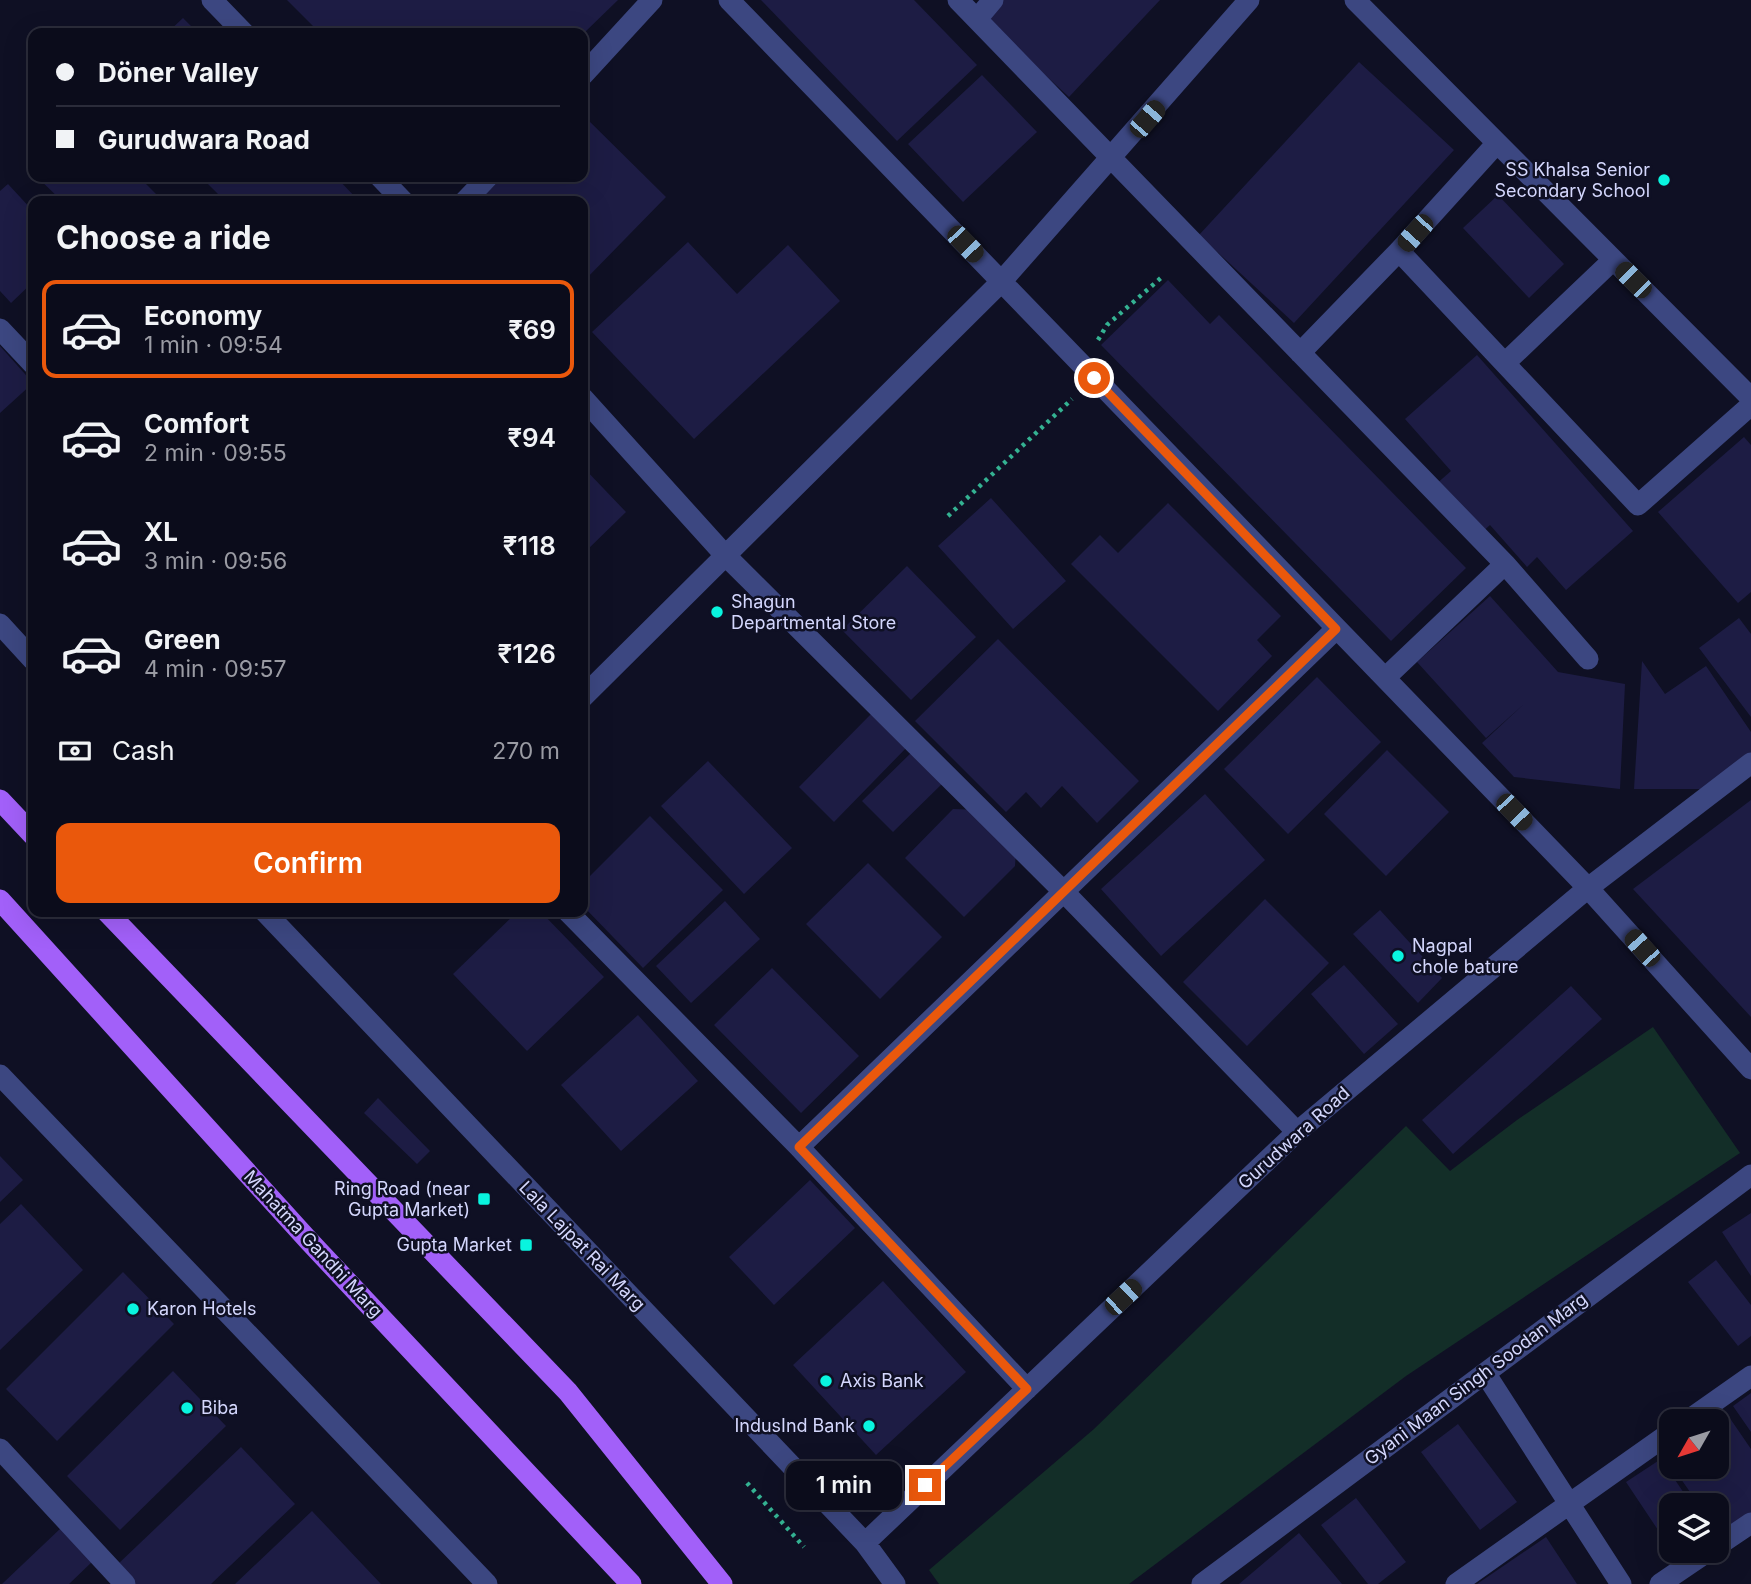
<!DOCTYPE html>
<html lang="en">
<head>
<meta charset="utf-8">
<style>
  :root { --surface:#0b0c1b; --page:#191a28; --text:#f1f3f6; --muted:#9a9ba3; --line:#2b2c3a; --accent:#ea580c }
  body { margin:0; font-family:Inter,sans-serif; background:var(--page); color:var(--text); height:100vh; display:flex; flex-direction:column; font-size:26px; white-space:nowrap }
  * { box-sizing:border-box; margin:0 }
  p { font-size:23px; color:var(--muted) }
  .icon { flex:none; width:38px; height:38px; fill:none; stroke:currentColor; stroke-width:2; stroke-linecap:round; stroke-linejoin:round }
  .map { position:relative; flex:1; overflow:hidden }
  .sheet { position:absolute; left:28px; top:196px; width:560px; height:721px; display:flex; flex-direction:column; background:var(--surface); border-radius:14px; box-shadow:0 7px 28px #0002,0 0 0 2px var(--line) }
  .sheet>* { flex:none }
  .banner { position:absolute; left:28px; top:28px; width:560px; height:154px; border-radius:14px; box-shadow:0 7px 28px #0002,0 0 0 2px var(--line); display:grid; align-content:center; height:154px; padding:0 28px; background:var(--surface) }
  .needle { width:46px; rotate:231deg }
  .tools { position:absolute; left:1659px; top:1409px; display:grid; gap:14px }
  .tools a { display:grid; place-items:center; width:70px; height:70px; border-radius:14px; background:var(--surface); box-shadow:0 7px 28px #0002,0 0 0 2px var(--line); font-size:35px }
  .end { position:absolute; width:32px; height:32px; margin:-16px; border:9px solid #ea580c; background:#fff; box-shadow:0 0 0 4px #fff }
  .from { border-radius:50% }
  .bubble { position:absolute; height:49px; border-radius:14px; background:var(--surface); box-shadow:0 7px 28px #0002,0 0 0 2px var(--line); font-size:23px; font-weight:600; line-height:49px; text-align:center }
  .car { position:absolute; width:21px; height:42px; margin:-21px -10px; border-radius:9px; box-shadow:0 0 5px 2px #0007; background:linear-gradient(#222 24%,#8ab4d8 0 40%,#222 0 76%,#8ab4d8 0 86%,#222 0) }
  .banner b { display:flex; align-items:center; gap:24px; height:66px; font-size:26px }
  .banner b+b { border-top:2px solid var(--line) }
  .banner i { width:18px; height:18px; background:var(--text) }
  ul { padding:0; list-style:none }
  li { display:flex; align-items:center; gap:21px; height:98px; margin:0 14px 10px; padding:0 14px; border:4px solid transparent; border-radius:14px }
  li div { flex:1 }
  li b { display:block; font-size:26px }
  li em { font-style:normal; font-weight:600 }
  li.active { border-color:var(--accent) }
  li>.icon { width:63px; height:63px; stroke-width:1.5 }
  h2 { padding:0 28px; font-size:32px; line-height:84px }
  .pay { display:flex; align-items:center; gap:18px; height:77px; padding:0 28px; font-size:26px }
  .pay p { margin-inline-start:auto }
  .primary-button { display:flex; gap:14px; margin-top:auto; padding:14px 28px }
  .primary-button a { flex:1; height:80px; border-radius:14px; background:var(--accent); color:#fff; font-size:28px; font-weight:600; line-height:80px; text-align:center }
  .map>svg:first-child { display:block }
  .green { fill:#132e28 }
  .building { fill:#1d1c44 }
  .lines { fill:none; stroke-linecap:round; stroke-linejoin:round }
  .path { stroke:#34b292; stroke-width:4.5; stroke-dasharray:3.5 5; stroke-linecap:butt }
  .minor { stroke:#3c4781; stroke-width:21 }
  .major { stroke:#a260f9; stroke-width:21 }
  .route { stroke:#ea580c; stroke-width:9 }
  .poi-dot { fill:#09f4df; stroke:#0f1024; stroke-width:2.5 }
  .labels { text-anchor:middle; stroke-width:5; stroke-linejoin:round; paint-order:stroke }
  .poi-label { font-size:18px; fill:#d4d7fd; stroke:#0f1024; text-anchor:start }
  .street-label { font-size:18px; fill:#d4d7fd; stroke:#0f1024 }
</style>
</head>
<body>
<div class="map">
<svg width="1751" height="1584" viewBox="0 0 1751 1584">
  <rect width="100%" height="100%" fill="#0f1024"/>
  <!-- green -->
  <path class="green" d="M1653 1027 1740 1153 1406 1376 1129 1584H939L929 1570 1094 1429 1406 1126 1450 1171 1517 1120Z"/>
  <!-- building -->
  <path class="building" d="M287 0H618L584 33H320Z
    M761 0H914L977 65 897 141Z
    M995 0H1160L1069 97 981 16Z
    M183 18 198 33H167Z
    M1359 62 1454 150 1294 323 1199 235Z
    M982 75 1037 132 963 202 908 144Z
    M583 115 666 197 583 282V201L480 200 503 177H583Z
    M37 177H139L159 197 155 201H62Z
    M201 177H336L359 201H225Z
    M8 184 33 211V282L11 303 0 291V191Z
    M1498 195 1564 264 1529 298 1463 228Z
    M688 242 737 294 788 245 840 301 694 439 592 332Z
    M1168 280 1210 324 1219 315 1466 568 1391 641 1101 345Z
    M0 346 33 383 0 413Z
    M1477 355 1633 531 1566 590 1537 557 1527 567 1490 525 1479 535 1434 486 1451 471 1405 419Z
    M1744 437 1751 445V592L1738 603 1658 512Z
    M583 467 626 512 583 554Z
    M991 498 1066 581 1013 629 938 546Z
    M1168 503 1281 616 1257 640 1272 656 1218 711 1071 564 1100 535 1118 553Z
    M907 566 976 637 911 700 842 630Z
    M1490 596 1558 672 1625 684 1620 789 1514 777 1482 743 1524 704 1486 738 1417 662Z
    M1739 618 1751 634V717L1699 648Z
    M998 639 1139 781 1097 823 1062 786 1041 808 1026 792 1006 812 915 721Z
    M1642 661 1665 694 1706 666 1751 732V758L1704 789H1634Z
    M1317 677 1381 742 1288 834 1224 769Z
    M874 711 909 745 834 822 799 787Z
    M915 749 946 780 893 832 862 801Z
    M1387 750 1449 812 1386 876 1324 814Z
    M708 761 792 848 744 894 661 806Z
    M1205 794 1265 860 1161 956 1101 889Z
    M1751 800V1017L1633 889Z
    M953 809 980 810 1016 851 1015 866 964 917 905 858Z
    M650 816 723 890 643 968 583 906V883Z
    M868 863 942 937 880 999 806 924Z
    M1265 899 1329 963 1247 1046 1183 982Z
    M725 901 760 939 691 1003 656 966Z
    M1380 910 1442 978 1418 1003 1353 934Z
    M517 912H541L604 977 527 1051 453 974Z
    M1344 965 1398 1024 1364 1054 1311 994Z
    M772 968 859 1056 801 1113 714 1025Z
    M1571 986 1602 1019 1453 1154 1422 1120Z
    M638 1015 698 1081 621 1151 561 1085Z
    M378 1098 430 1151 417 1164 364 1113Z
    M0 1156 23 1180 0 1202Z
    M810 1180 855 1228 774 1305 729 1257Z
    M21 1204 83 1270 0 1350V1224Z
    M1751 1213V1276L1722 1232Z
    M1716 1260 1751 1305V1336L1738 1346 1688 1282Z
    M123 1272 174 1324 57 1441 6 1389Z
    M883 1281 966 1372 876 1455 793 1365Z
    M173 1371 226 1426 120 1530 67 1476Z
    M1751 1393V1432L1733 1406Z
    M1727 1414 1751 1449V1514L1720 1535 1717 1531V1505H1699L1672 1466H1717V1421Z
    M1458 1424 1517 1502 1480 1530 1421 1452Z
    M241 1447 295 1504 211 1584H135L117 1565Z
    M1661 1459 1692 1505H1671V1550H1693L1678 1560 1626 1482Z
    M1356 1498 1406 1562 1378 1584H1368L1321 1525Z
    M312 1511 381 1584H235Z
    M62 1527 94 1560 69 1584H2Z
    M1299 1533 1342 1584H1239Z
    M1546 1537 1577 1584H1477Z"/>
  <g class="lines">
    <!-- path -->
    <path class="path" d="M1098 340 1107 325 1162 277
      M948 516 1072 399
      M747 1483 804 1547"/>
    <!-- minor -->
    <path class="minor" d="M212 0 244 33
      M729 0 1588 888 1751 1069
      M958 0 1505 564 1588 659
      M1355 0 1751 398
      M977 19 993 0
      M583 75 652 0
      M380 177 403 201
      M465 201 488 177
      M1399 251 1638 505 1751 405
      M0 329 33 364
      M1300 353 1399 251 1497 143
      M1505 363 1613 260
      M583 398 724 554 1062 890 1297 1132
      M0 624 33 660
      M1385 678 1505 564
      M583 697 1001 282 1249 0
      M265 912 865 1543 895 1584
      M568 912 799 1147 1027 1389
      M0 1075 487 1584
      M799 1147 1336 629
      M1485 1373 1621 1584
      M1687 1421 1751 1376
      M0 1449 125 1584
      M865 1543 1297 1132 1588 888 1751 763
      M1717 1546 1751 1523
      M1202 1584 1751 1175
      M1456 1584 1671 1432
      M1660 1584 1710 1550"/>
    <!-- major -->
    <path class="major" d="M0 800 33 835
      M0 900 309 1241 631 1584
      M107 912 568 1392 722 1584"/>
  </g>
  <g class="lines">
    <!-- route -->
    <path class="route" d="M925 1485 1027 1389 799 1147 1336 629 1094 378"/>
  </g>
  <!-- markers -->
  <g class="poi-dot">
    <circle cx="1664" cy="180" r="7"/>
    <circle cx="717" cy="612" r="7"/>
    <circle cx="1398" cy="956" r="7"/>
    <rect x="477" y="1192" width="14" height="14" rx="3.5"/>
    <rect x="519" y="1238" width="14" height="14" rx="3.5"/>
    <circle cx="133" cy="1309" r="7"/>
    <circle cx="826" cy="1381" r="7"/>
    <circle cx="187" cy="1408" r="7"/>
    <circle cx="869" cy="1426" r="7"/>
  </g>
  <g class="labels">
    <!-- poi labels -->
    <g class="poi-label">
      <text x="1650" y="176" text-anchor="end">SS Khalsa Senior<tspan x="1650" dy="21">Secondary School</tspan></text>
      <text x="731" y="608">Shagun<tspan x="731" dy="21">Departmental Store</tspan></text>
      <text x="1412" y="952">Nagpal<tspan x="1412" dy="21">chole bature</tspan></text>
      <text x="470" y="1195" text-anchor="end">Ring Road (near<tspan x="470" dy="21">Gupta Market)</tspan></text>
      <text x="512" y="1251" text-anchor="end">Gupta Market</text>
      <text x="147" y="1315">Karon Hotels</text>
      <text x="840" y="1387">Axis Bank</text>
      <text x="201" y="1414">Biba</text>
      <text x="855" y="1432" text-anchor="end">IndusInd Bank</text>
    </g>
    <!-- street labels -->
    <g class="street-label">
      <text transform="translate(1294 1138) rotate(-42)" y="6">Gurudwara Road</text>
      <text transform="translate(313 1244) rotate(47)" y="6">Mahatma Gandhi Marg</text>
      <text transform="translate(582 1246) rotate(46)" y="6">Lala Lajpat Rai Marg</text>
      <text transform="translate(1476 1379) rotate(-37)" y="6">Gyani Maan Singh Soodan Marg</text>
    </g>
  </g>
</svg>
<div class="tools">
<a><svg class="needle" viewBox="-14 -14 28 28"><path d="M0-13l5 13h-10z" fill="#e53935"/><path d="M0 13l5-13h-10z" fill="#9a9ba3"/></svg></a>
<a><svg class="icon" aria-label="layers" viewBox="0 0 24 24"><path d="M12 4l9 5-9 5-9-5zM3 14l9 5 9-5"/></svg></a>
</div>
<i class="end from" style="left:1094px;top:378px"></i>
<i class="end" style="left:925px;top:1485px"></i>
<div class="bubble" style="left:786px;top:1461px;width:116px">1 min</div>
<i class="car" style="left:1147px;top:119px;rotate:41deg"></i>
<i class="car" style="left:1415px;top:233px;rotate:222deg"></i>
<i class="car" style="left:965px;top:244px;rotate:136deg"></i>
<i class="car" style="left:1633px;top:280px;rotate:315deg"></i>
<i class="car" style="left:1514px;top:812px;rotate:136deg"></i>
<i class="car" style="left:1642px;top:948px;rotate:318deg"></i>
<i class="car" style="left:1123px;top:1297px;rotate:47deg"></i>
<div class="banner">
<b><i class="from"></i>Döner Valley</b>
<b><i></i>Gurudwara Road</b>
</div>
<section class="sheet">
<h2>Choose a ride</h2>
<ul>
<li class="active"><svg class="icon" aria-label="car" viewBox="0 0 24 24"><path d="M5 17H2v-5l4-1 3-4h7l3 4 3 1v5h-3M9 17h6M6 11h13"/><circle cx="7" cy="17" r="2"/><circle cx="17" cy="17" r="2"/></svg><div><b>Economy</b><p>1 min · 09:54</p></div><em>₹69</em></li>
<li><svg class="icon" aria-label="car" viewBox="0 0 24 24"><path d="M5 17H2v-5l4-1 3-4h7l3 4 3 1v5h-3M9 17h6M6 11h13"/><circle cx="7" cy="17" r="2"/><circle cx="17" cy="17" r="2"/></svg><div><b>Comfort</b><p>2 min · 09:55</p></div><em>₹94</em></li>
<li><svg class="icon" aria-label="car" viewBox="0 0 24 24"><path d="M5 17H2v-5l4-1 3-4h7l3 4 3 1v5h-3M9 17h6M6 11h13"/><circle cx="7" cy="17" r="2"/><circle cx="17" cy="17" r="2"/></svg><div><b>XL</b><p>3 min · 09:56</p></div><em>₹118</em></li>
<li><svg class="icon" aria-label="car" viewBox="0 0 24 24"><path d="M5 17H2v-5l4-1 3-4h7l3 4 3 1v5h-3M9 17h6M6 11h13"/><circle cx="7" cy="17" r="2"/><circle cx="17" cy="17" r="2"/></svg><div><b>Green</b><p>4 min · 09:57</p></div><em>₹126</em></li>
</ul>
<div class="pay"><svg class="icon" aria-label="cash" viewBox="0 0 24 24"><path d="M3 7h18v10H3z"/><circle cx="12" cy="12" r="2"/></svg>Cash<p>270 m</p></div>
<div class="primary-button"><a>Confirm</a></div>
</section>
</div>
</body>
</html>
